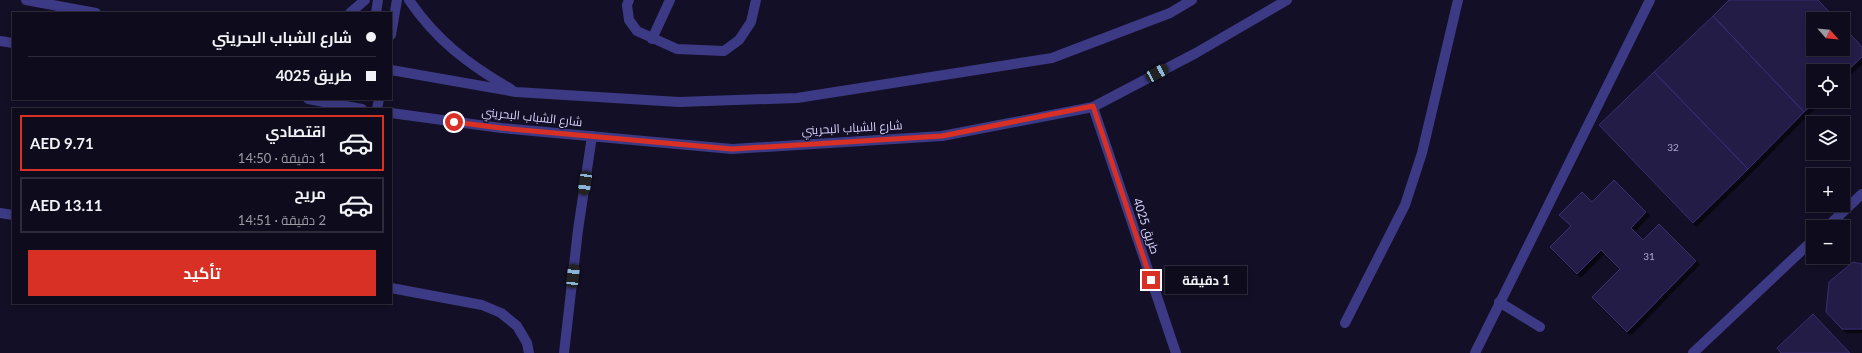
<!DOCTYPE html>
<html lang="ar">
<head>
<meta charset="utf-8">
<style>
  :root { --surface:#0e0b1c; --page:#1c1929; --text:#f1f3f6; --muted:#9b9ba3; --line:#2e2b3b; --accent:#d93025 }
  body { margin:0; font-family:Lato,Cairo,sans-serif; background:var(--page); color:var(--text); direction:rtl; height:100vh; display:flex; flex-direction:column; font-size:15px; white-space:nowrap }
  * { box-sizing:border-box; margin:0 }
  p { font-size:13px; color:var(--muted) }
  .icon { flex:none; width:22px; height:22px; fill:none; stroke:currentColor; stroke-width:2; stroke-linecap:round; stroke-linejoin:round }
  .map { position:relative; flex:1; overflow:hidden; direction:ltr }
  .side { position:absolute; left:12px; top:108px; width:380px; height:196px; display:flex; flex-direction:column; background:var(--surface); border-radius:0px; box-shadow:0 2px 6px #0003,0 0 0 1px var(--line); direction:rtl }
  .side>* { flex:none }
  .guide { position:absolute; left:12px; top:12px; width:380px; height:88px; border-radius:0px; box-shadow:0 2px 6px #0003,0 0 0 1px var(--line); direction:rtl; display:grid; align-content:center; height:88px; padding:0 16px; background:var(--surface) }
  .needle { width:26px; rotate:117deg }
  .tools { position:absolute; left:1806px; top:12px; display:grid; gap:8px }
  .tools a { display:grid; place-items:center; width:44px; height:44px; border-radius:0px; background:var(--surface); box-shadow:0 2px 6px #0003,0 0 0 1px var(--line); font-size:20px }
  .end { position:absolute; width:18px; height:18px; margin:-9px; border:5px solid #d93025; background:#fff; box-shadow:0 0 0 2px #fff }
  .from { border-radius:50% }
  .bubble { position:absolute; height:28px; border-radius:0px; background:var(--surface); box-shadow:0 2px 6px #0003,0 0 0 1px var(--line); font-size:13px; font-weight:700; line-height:28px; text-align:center; direction:rtl }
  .car { position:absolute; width:12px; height:24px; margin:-12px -6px; border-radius:5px; box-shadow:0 0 3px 1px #0007; background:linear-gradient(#222 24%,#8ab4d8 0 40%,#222 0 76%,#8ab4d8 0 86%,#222 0) }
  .guide b { display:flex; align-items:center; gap:14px; height:38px; font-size:15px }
  .guide b+b { border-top:1px solid var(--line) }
  .guide i { width:10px; height:10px; background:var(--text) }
  ul { padding:7px 0 0; list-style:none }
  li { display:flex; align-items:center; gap:12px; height:56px; margin:0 8px 6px; padding:0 8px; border:2px solid var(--line); border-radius:0px }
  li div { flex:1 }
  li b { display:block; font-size:15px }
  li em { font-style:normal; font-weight:700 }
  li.current { border-color:var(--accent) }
  li>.icon { width:36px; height:36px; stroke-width:1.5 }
  .primary-button { display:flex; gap:8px; margin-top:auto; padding:8px 16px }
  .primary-button a { flex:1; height:46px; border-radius:0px; background:var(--accent); color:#fff; font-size:16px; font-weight:700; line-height:46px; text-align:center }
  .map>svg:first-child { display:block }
  .building { fill:#241b47; stroke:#3b2d73; filter:url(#shadow) }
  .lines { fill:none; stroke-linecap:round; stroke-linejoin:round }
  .service { stroke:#3d3a85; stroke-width:10 }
  .minor { stroke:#3d3a85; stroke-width:10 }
  .tertiary { stroke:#3d3a85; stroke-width:10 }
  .route { stroke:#d93025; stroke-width:5 }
  .labels { text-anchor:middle; stroke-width:3; stroke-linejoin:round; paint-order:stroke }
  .number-label { font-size:10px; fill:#aca6d1 }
  .street-label { font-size:12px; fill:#d9d4ff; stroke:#130f26 }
</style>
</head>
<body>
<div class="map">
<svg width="1862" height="353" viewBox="0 0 1862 353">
  <defs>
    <filter id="shadow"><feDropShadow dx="3.5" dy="3.5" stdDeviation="0" flood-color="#0009"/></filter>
  </defs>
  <rect width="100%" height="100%" fill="#130f26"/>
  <!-- building -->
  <path class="building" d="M1729 0H1818L1836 19H1813V49H1843V26L1862 47V57L1843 75V71H1813V101H1816L1804 112 1713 16Z
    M1713 16 1804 112 1748 169 1654 72Z
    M1654 72 1748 169 1693 223 1599 125Z
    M1614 180 1646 212 1631 228 1643 240 1659 224 1696 261 1627 332 1592 297 1620 269 1601 250 1577 274 1550 247 1571 226 1559 215 1582 192 1592 202Z
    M1853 262 1862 264V329H1842L1826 312 1829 282Z
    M1813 314 1850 353H1781L1777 348Z"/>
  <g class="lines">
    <!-- service -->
    <path class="service" d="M629 0 627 5 629 20 637 31 677 49 724 51 739 40 751 22 756 0
      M652 39 670 0
      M0 213 13 215
      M1827 227 1862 194
      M391 288 482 305 501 313 517 326 527 343 529 353
      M1499 302 1540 327
      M1345 323 1405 205 1422 153 1458 0
      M564 353 578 230 592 136
      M1475 353 1650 0
      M1693 353 1813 240"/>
    <!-- minor -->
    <path class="minor" d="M376 13 378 0
      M391 35 397 0
      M1093 107 1176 353
      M377 109 379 99"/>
    <!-- tertiary -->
    <path class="tertiary" d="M26 0 96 13
      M409 0C436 40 469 65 511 89
      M350 13 365 0
      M0 41 13 43
      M391 70 516 92 679 102 797 98 1052 58 1170 13 1192 0
      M308 99 362 109
      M391 113 501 128 732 149 942 136 1093 107 1196 53 1287 0"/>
  </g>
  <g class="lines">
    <!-- route -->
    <path class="route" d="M454 122 501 128 732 149 942 136 1093 106 1151 280"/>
  </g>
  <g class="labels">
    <!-- number labels -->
    <g class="number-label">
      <text x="1673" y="151">32</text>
      <text x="1649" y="260">31</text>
    </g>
    <!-- street labels -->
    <g class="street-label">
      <text transform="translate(532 117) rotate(6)" y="4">شارع الشباب البحريني</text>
      <text transform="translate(852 128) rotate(-3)" y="4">شارع الشباب البحريني</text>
      <text transform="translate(1146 226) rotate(71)" y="4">طريق 4025</text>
    </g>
  </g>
</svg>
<div class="tools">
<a><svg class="needle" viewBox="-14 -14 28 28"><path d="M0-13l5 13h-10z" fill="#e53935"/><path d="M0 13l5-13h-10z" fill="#9b9ba3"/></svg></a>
<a><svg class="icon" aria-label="locate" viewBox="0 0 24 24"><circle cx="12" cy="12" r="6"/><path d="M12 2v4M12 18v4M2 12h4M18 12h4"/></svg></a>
<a><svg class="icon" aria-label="layers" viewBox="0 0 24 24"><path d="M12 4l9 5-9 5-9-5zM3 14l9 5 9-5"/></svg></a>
<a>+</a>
<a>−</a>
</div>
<i class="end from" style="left:454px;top:122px"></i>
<i class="end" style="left:1151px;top:280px"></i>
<div class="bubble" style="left:1165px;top:266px;width:82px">1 دقيقة</div>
<i class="car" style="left:1157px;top:73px;rotate:62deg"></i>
<i class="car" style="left:585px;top:183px;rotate:188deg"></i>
<i class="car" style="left:573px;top:276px;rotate:6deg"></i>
<div class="guide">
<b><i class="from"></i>شارع الشباب البحريني</b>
<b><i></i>طريق 4025</b>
</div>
<section class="side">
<ul>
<li class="current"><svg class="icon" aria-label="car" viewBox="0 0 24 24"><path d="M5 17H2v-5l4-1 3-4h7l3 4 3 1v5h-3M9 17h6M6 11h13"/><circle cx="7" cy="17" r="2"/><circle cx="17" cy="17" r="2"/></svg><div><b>اقتصادي</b><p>1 دقيقة · 14:50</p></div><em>AED 9.71</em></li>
<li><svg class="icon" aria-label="car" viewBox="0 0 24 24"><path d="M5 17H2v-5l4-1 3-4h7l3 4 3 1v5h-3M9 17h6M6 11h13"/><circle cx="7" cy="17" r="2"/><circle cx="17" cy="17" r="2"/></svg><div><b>مريح</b><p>2 دقيقة · 14:51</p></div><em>AED 13.11</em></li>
</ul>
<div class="primary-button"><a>تأكيد</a></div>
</section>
</div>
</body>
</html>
